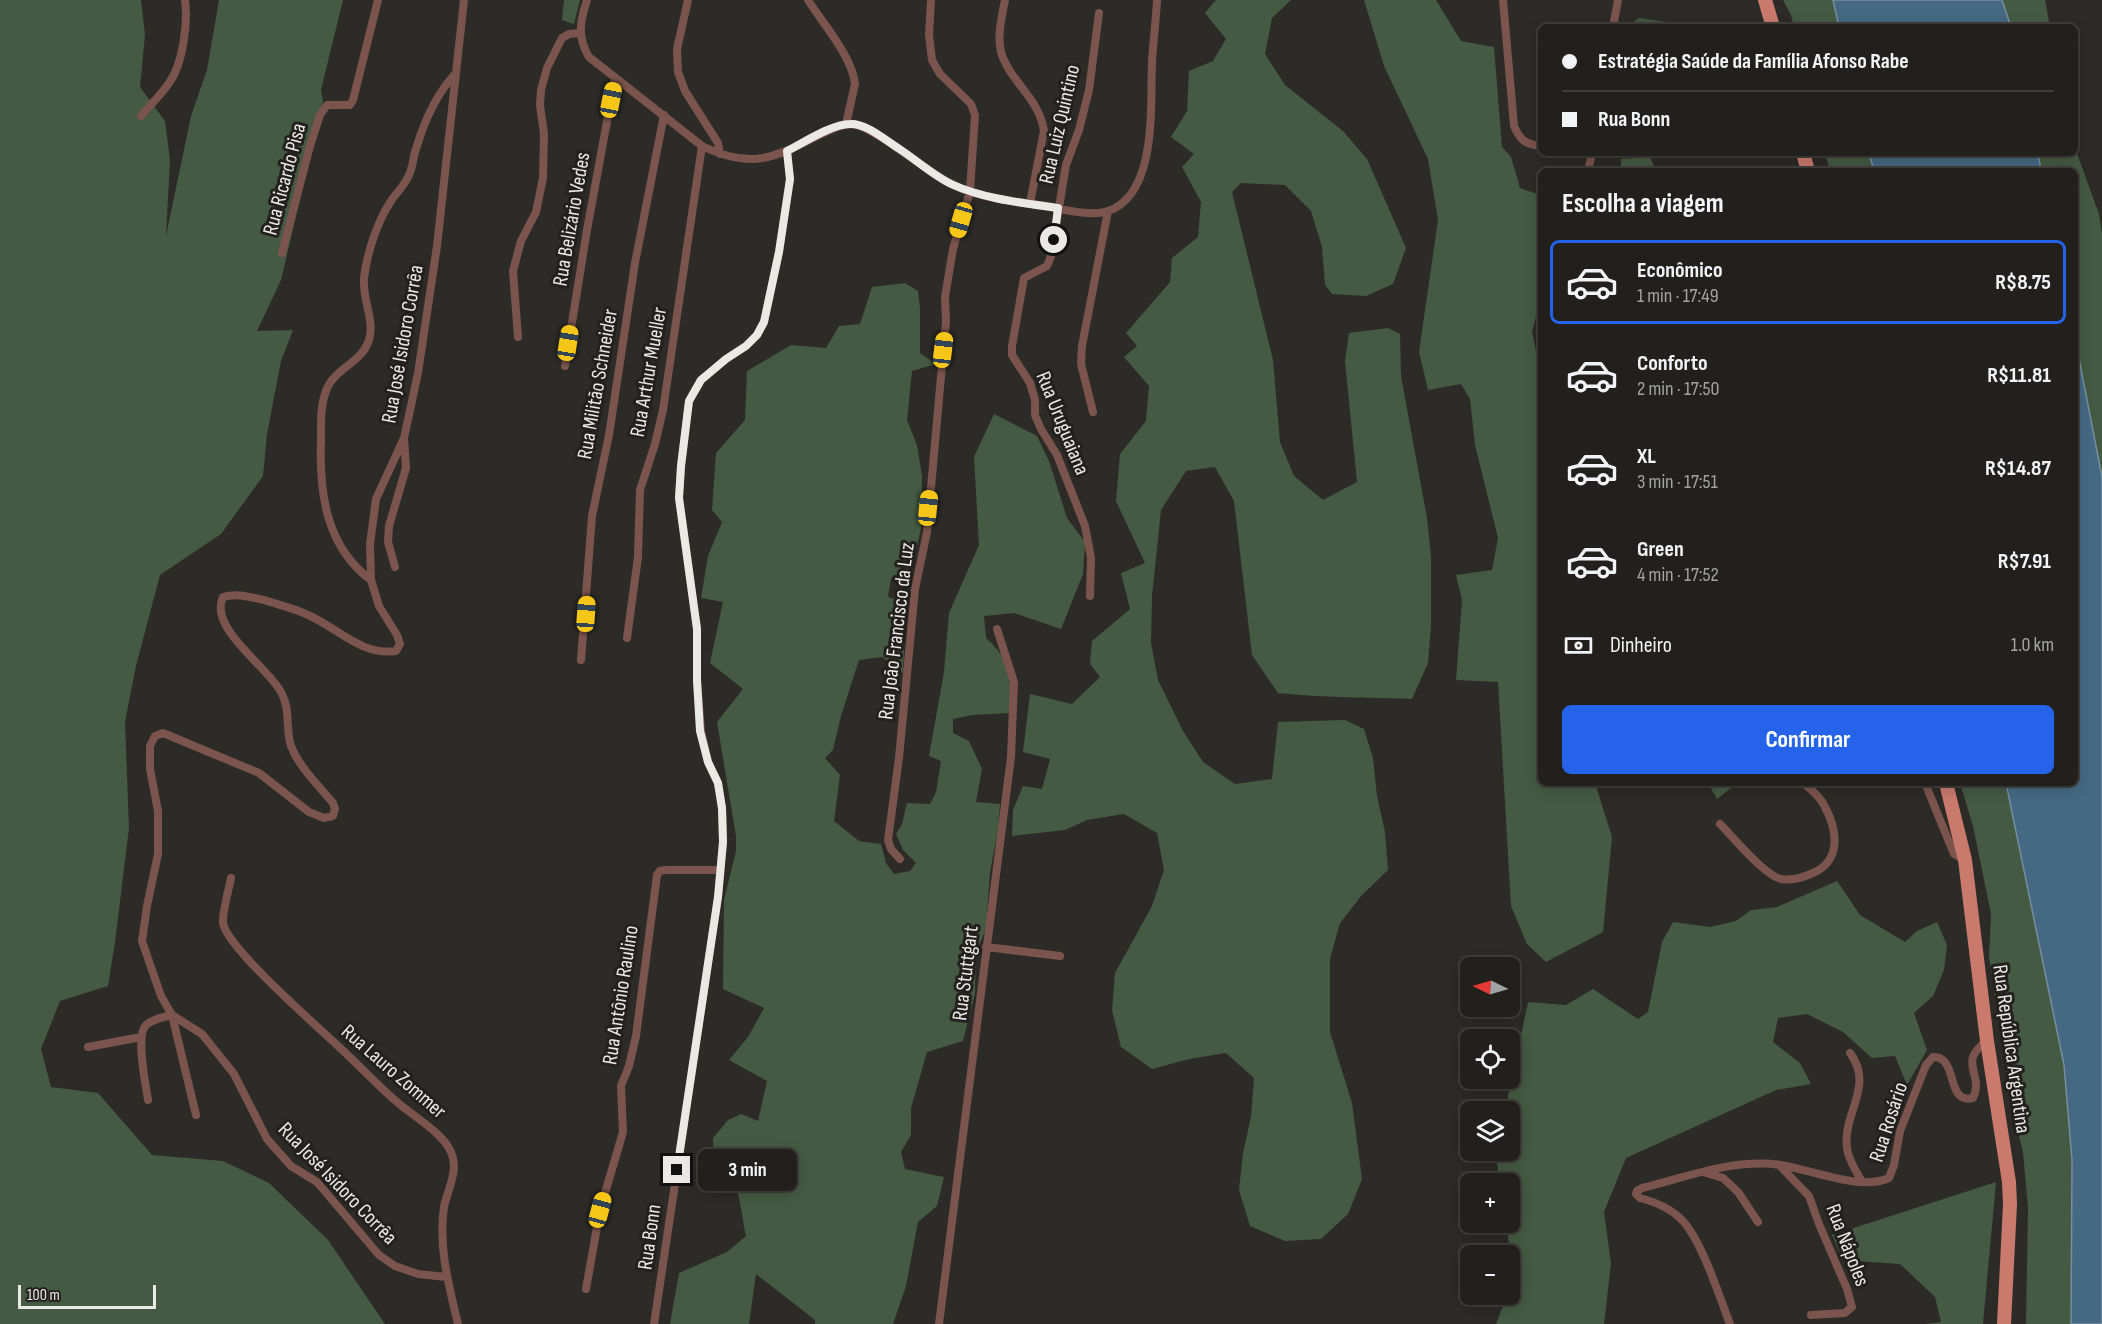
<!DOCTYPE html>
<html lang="pt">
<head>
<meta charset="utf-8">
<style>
  :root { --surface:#22201d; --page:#2a2826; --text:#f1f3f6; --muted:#a2a3a4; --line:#3f3e3b; --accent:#2563eb }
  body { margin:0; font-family:"Sofia Sans Condensed",sans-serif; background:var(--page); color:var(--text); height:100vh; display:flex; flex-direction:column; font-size:22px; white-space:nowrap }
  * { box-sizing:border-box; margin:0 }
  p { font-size:20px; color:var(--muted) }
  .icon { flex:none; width:33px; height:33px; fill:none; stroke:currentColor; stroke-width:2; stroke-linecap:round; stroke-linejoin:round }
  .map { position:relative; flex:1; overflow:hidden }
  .sheet { position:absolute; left:1538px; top:168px; width:540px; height:618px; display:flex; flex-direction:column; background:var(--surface); border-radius:9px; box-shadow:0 3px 15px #0003,0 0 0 2px var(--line) }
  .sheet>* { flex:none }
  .hud { position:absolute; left:1538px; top:24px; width:540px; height:132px; border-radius:9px; box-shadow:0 3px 15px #0003,0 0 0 2px var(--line); display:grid; align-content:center; height:132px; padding:0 24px; background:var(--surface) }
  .needle { width:39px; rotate:275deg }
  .fabs { position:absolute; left:1460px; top:957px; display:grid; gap:12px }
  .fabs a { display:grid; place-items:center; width:60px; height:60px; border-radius:9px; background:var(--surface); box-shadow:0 3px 15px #0003,0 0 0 2px var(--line); font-size:30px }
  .scale { position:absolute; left:18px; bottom:15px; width:138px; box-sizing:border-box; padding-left:6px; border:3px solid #eae9e6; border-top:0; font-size:16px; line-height:21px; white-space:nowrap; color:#eae9e6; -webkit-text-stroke:4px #23211e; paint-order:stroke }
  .end { position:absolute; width:27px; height:27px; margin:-14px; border:8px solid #eae9e6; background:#111; box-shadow:0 0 0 3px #111 }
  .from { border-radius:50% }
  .bubble { position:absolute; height:42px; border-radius:9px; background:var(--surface); box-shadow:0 3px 15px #0003,0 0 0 2px var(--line); font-size:20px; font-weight:700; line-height:42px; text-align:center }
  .car { position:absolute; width:18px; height:36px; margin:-18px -9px; border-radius:8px; box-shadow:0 0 4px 2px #0007; background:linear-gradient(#f5c518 24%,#345 0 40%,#f5c518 0 76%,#345 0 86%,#f5c518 0) }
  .hud b { display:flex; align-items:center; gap:21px; height:57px; font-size:22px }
  .hud b+b { border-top:2px solid var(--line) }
  .hud i { width:15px; height:15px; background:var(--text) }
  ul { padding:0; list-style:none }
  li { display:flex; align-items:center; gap:18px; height:84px; margin:0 12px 9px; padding:0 12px; border:3px solid transparent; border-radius:9px }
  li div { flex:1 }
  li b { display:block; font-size:22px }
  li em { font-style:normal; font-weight:700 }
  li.active { border-color:var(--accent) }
  li>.icon { width:54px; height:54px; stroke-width:1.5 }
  h2 { padding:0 24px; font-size:27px; line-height:72px }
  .pay { display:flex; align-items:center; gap:15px; height:66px; padding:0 24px; font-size:22px }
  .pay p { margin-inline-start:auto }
  .primary-button { display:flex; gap:12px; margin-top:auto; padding:12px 24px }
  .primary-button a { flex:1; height:69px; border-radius:9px; background:var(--accent); color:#fff; font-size:24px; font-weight:700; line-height:69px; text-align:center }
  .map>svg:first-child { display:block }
  .green { fill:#445a42 }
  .water { fill:#456983; stroke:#768fa1; stroke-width:1.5 }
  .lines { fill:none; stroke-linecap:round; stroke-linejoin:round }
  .street { stroke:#7b544d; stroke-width:8 }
  .primary { stroke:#c97a6d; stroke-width:14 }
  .route { stroke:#eae9e6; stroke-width:8 }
  .labels { text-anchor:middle; stroke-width:6; stroke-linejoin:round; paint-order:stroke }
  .street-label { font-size:21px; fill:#eae9e6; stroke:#23211e }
</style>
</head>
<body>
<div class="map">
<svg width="2102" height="1324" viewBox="0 0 2102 1324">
  <rect width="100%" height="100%" fill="#2d2b27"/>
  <!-- green -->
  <path class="green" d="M0 0H141L145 35 140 87 165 121 170 160 166 236 191 116 207 70 219 0H343L321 90 323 101 281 280 257 331 293 330 281 361 267 434 263 476 221 534 160 575 136 666 125 722 129 828 115 942 108 986 60 1001 41 1049 51 1087 98 1093 152 1155 223 1161 269 1183 328 1240 385 1324H0Z
    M564 0H580L574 24 562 20Z
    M1216 0H1291L1272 18 1265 54 1285 85 1343 131 1367 159 1406 248 1393 284 1366 296 1332 294 1325 285 1322 247 1311 211 1285 185 1241 183 1232 192 1273 360 1280 442 1294 476 1323 500 1357 482 1345 361 1349 333 1388 328 1400 334 1401 376 1427 518 1431 557V626L1428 663 1412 699C1367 697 1323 698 1278 693L1252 655 1234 501 1215 467 1186 471 1161 510 1152 596 1151 643 1158 680 1183 731 1203 762 1235 784 1272 779 1278 722 1345 720 1364 729 1373 758 1377 796 1385 832 1388 870 1362 895 1340 923 1330 959V1032L1352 1103 1362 1179 1348 1214 1321 1239 1285 1241 1250 1226 1239 1190 1243 1153 1251 1117 1254 1078 1226 1053 1189 1059 1152 1069 1121 1047 1112 1010 1115 973 1152 906 1164 870 1157 833 1124 814 1087 820 1065 830 1012 836 1013 810 1023 786 1042 789 1050 759 1023 752 1030 694 1072 704 1100 677 1090 664 1092 641 1130 609 1121 573 1145 563 1116 501 1120 454 1146 421 1149 386 1124 357 1137 346 1126 333 1170 282 1172 258 1198 237 1201 202 1182 167 1194 154 1171 137 1187 111 1189 71 1213 61 1226 39 1205 13Z
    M1364 0H1436L1461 41 1494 47 1502 147 1511 157 1520 188 1540 195V303L1532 331 1540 372V783H1595L1612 837 1603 932 1546 962 1527 944 1511 906 1498 682 1456 680 1462 600 1456 575 1492 570 1498 538 1475 445 1470 399 1461 384 1428 390 1419 352 1438 220 1428 159 1384 66Z
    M1783 0H1833L1839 27H1794L1791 15Z
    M2002 0H2045L2050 27H2011Z
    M1639 18 1681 24V27H1627Z
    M2075 148 2099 214 2102 233V477L2075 338 2074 171H2041L2038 153H2074Z
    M1825 153H1869L1874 171H1830Z
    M1650 157 1656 171H1621V159Z
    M905 283 918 291 920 308V353L936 364 912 371 907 420 917 445 922 476 921 528 912 568 891 578 888 597 906 603 903 673 882 657 859 660 841 716 833 750 825 758 840 775 834 821 859 841 881 844 886 863 894 874 910 871 916 863 903 850 896 834 902 824 907 803 930 804 936 792 941 761 929 756 944 672 949 613 979 545 974 457 994 414 1037 436 1049 461 1067 518 1085 542 1083 574 1061 629 1014 613 984 616 986 638C1011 659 1011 682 1011 713L973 715 953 719V733L969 741 982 769 976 802 1000 804 998 830 990 872 986 929 976 952 975 993 963 1041 927 1052 911 1108V1135L901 1152 905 1169 944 1177 937 1206 918 1222 906 1286 893 1324H815V1320L756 1274 749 1324H670L679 1273 727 1252 746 1236C743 1223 740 1196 735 1184 725 1164 713 1169 713 1138L728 1120 741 1114 758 1121 767 1081 729 1060 748 1037 764 1008 723 989 724 900 736 851V836L717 722 743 689 710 663 723 602 701 598 708 556 722 522 712 510 716 453 745 420 747 371 791 345 826 348 839 326 860 324 872 287Z
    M1708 783H1733L1735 785 1717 799Z
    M1960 783H2006L2064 1065 2072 1160 2071 1324H2026L2028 1208 2023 1152 2011 1104 1989 956 1991 914 1973 826Z
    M1837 881 1860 915 1905 942 1917 931 1937 922 1947 945 1944 970 1933 996 1914 1013 1927 1050 1907 1085 1895 1056 1872 1058 1843 1032 1807 1014 1778 1018 1773 1042 1800 1063 1811 1084 1776 1090 1626 1158 1604 1212 1611 1263 1604 1324H1496L1514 1277 1506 1223 1509 1222V1184L1500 1183 1496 1157 1497 1151 1509 1150V1112L1505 1111 1528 1002 1566 1005 1593 989 1638 1019 1648 1012 1662 942 1673 922 1710 927 1736 921 1751 910 1777 907Z
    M1996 1182 1983 1324H1926L1941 1322 1935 1297 1900 1264 1843 1260 1832 1235Z"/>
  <!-- water -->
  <path class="water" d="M1833 0H2002L2011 27H1839Z
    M1869 153H2038L2041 171H1874Z
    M2075 338 2102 477V1324H2071L2072 1160 2064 1065 2006 783H2074Z"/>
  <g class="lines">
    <!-- street -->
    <path class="street" d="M587 0C580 21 577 37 589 57L702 146C756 172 777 155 826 132 835 128 846 122 856 125 866 127 875 134 884 139 905 153 926 169 948 182 976 198 1014 201 1045 206 1061 209 1092 217 1108 211 1158 194 1150 105 1152 63 1153 42 1156 21 1157 0
      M688 0 677 49 678 72 685 91 718 143 720 154
      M808 0C823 24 852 56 855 84L846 124
      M1005 0C1002 15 997 37 1001 52 1009 81 1039 97 1044 131L1030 203
      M1503 0 1514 126C1520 140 1525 144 1540 146
      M1613 27 1618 0
      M141 116C150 105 161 95 169 83 183 64 188 23 185 0
      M1588 171 1592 153
      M282 253 310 146 320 115 327 105H350L353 100 378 0
      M518 337 513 271 521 241 536 212 543 178 544 134 540 105 541 90 547 68 562 38 569 34 580 33
      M565 366 587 230 615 78
      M1093 412 1081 364 1082 346 1108 211
      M395 567 388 542 389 526 406 468 404 438
      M371 580C326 547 319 492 321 441 321 425 320 407 326 391 333 369 362 363 369 340 375 320 362 299 364 278 367 253 377 222 391 201 397 192 405 185 409 175 413 167 413 157 416 149 424 122 436 94 456 73
      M1090 596 1091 558 1085 526 1057 455 1041 429 1035 415V400L1030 383 1012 355V346L1024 278 1047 266 1051 256 1066 165 1079 130 1089 90 1099 13
      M627 638 638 557 640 490 655 444 663 410 702 146
      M581 660 592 516 609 435 635 263 664 115
      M1925 783 1954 854 1965 860
      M1720 824C1733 837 1764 875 1781 879 1791 881 1804 877 1813 873 1841 861 1838 831 1825 807 1821 798 1811 789 1803 783
      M900 859 891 849 888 840 899 758 915 589 927 532 946 321 945 297 953 249 970 191 975 115 971 104 940 74 932 60 929 35 931 0
      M231 878C229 888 222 914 223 923 227 948 316 1025 338 1046 358 1064 376 1084 397 1102 413 1116 441 1132 450 1150 460 1169 448 1188 444 1207 438 1247 449 1286 458 1324
      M986 947 1060 956
      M172 1015 196 1115
      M88 1047 141 1037
      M1850 1053C1875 1086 1842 1114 1847 1148 1848 1160 1857 1172 1862 1182
      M148 1100C146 1085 135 1036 146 1025 153 1019 163 1017 172 1015
      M1781 1167 1809 1196 1819 1224 1847 1289 1852 1307 1845 1313 1811 1315
      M1703 1172 1723 1178 1738 1192 1758 1222
      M446 1277 418 1274 395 1266 379 1255 317 1182 291 1166 267 1139 234 1074 202 1034 172 1015 161 996 142 941 147 906 158 854V811L150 769V746L155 736 163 733 259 773 309 812 324 818 333 816 335 809 333 803C319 786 299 767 291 746 285 728 291 709 281 692 268 667 208 628 223 597 238 593 249 597 264 600 279 605 294 608 308 615 338 628 361 656 396 651L400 644 397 635 379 606 371 580 370 544 376 499 404 438 418 373 437 246 464 0
      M586 1289 600 1210 623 1132 621 1086 629 1066 636 1036 657 875 660 871 666 870H720
      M654 1324 718 897 723 842 722 808 718 783 708 762 701 731 697 680V629L679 498 681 467 689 401 701 380 726 359 746 346 757 335 764 322 779 252 790 179 787 151
      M939 1324 1011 757 1014 682 997 629
      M1730 1324C1719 1296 1702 1240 1681 1219 1670 1208 1655 1202 1640 1198L1636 1194 1637 1191 1642 1188C1687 1177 1734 1158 1781 1165 1812 1170 1860 1191 1889 1178L1894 1165 1900 1131 1926 1065 1933 1057C1959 1056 1945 1105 1973 1098 1985 1074 1956 1063 1987 1041"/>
    <!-- primary -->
    <path class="primary" d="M1765 0 1773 27
      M1803 153 1808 171
      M1946 783 1965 860 1987 1041 2009 1182 2010 1204 2004 1324"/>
  </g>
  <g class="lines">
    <!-- route -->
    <path class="route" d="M677 1170 718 897 723 842 722 808 718 783 708 762 700 731 697 680V629L679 498 681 466 689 401 701 380 726 359 746 346 757 335 764 322 779 252 790 179 787 151C803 143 832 124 850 124 866 123 885 140 898 148 915 159 934 176 951 184 984 199 1023 203 1058 208L1054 240"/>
  </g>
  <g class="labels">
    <!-- street labels -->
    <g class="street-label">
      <text transform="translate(1059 124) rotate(-77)" y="7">Rua Luiz Quintino</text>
      <text transform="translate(284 179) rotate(-75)" y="7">Rua Ricardo Pisa</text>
      <text transform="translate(571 219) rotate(-80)" y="7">Rua Belizário Vedes</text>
      <text transform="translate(402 344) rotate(-80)" y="7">Rua José Isidoro Corrêa</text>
      <text transform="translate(648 372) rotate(-80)" y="7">Rua Arthur Mueller</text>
      <text transform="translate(597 384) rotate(-80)" y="7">Rua Militão Schneider</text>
      <text transform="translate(1063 423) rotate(68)" y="7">Rua Uruguaiana</text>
      <text transform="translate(896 631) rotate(-83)" y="7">Rua João Francisco da Luz</text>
      <text transform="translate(965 973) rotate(-83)" y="7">Rua Stuttgart</text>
      <text transform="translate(620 995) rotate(-81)" y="7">Rua Antônio Raulino</text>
      <text transform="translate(2012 1049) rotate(82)" y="7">Rua República Argentina</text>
      <text transform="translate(394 1071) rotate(41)" y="7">Rua Lauro Zommer</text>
      <text transform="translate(1888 1122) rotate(-72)" y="7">Rua Rosário</text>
      <text transform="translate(338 1183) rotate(46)" y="7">Rua José Isidoro Corrêa</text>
      <text transform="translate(649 1237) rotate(-82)" y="7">Rua Bonn</text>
      <text transform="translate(1848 1245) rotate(69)" y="7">Rua Nápoles</text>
    </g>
  </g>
</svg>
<div class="fabs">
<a><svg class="needle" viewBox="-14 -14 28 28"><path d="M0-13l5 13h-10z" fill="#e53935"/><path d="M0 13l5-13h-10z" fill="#a2a3a4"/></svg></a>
<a><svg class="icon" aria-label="locate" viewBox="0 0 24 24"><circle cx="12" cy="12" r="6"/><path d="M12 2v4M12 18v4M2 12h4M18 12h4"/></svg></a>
<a><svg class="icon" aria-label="layers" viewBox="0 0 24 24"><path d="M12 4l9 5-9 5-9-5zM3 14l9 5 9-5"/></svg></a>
<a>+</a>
<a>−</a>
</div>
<div class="scale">100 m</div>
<i class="end from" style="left:1054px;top:240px"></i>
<i class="end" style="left:677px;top:1170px"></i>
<div class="bubble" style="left:698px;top:1149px;width:99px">3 min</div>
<i class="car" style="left:611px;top:100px;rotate:11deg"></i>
<i class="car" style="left:961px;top:220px;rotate:196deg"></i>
<i class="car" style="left:568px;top:343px;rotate:9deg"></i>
<i class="car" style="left:943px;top:350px;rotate:7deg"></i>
<i class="car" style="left:928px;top:508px;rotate:6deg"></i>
<i class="car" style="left:586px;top:614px;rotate:4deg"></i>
<i class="car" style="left:600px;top:1210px;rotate:15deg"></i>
<div class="hud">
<b><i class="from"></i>Estratégia Saúde da Família Afonso Rabe</b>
<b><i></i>Rua Bonn</b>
</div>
<section class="sheet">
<h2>Escolha a viagem</h2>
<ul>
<li class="active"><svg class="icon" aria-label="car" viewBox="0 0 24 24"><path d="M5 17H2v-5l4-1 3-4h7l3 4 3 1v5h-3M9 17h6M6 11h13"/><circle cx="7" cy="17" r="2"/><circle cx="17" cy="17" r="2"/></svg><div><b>Econômico</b><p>1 min · 17:49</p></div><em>R$8.75</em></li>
<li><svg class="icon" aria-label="car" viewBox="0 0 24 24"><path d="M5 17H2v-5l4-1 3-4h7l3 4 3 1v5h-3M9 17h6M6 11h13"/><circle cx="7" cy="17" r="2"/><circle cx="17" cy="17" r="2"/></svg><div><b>Conforto</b><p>2 min · 17:50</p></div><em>R$11.81</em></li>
<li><svg class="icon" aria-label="car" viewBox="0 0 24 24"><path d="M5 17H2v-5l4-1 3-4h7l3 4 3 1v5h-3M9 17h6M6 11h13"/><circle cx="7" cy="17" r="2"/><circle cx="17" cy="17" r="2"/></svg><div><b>XL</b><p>3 min · 17:51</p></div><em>R$14.87</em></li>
<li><svg class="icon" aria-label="car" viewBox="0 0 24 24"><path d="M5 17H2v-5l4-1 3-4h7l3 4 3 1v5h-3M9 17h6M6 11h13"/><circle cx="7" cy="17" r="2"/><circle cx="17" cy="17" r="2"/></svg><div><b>Green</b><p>4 min · 17:52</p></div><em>R$7.91</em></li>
</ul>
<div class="pay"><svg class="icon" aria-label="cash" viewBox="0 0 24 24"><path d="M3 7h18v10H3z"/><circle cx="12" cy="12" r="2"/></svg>Dinheiro<p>1.0 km</p></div>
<div class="primary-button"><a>Confirmar</a></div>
</section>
</div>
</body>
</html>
